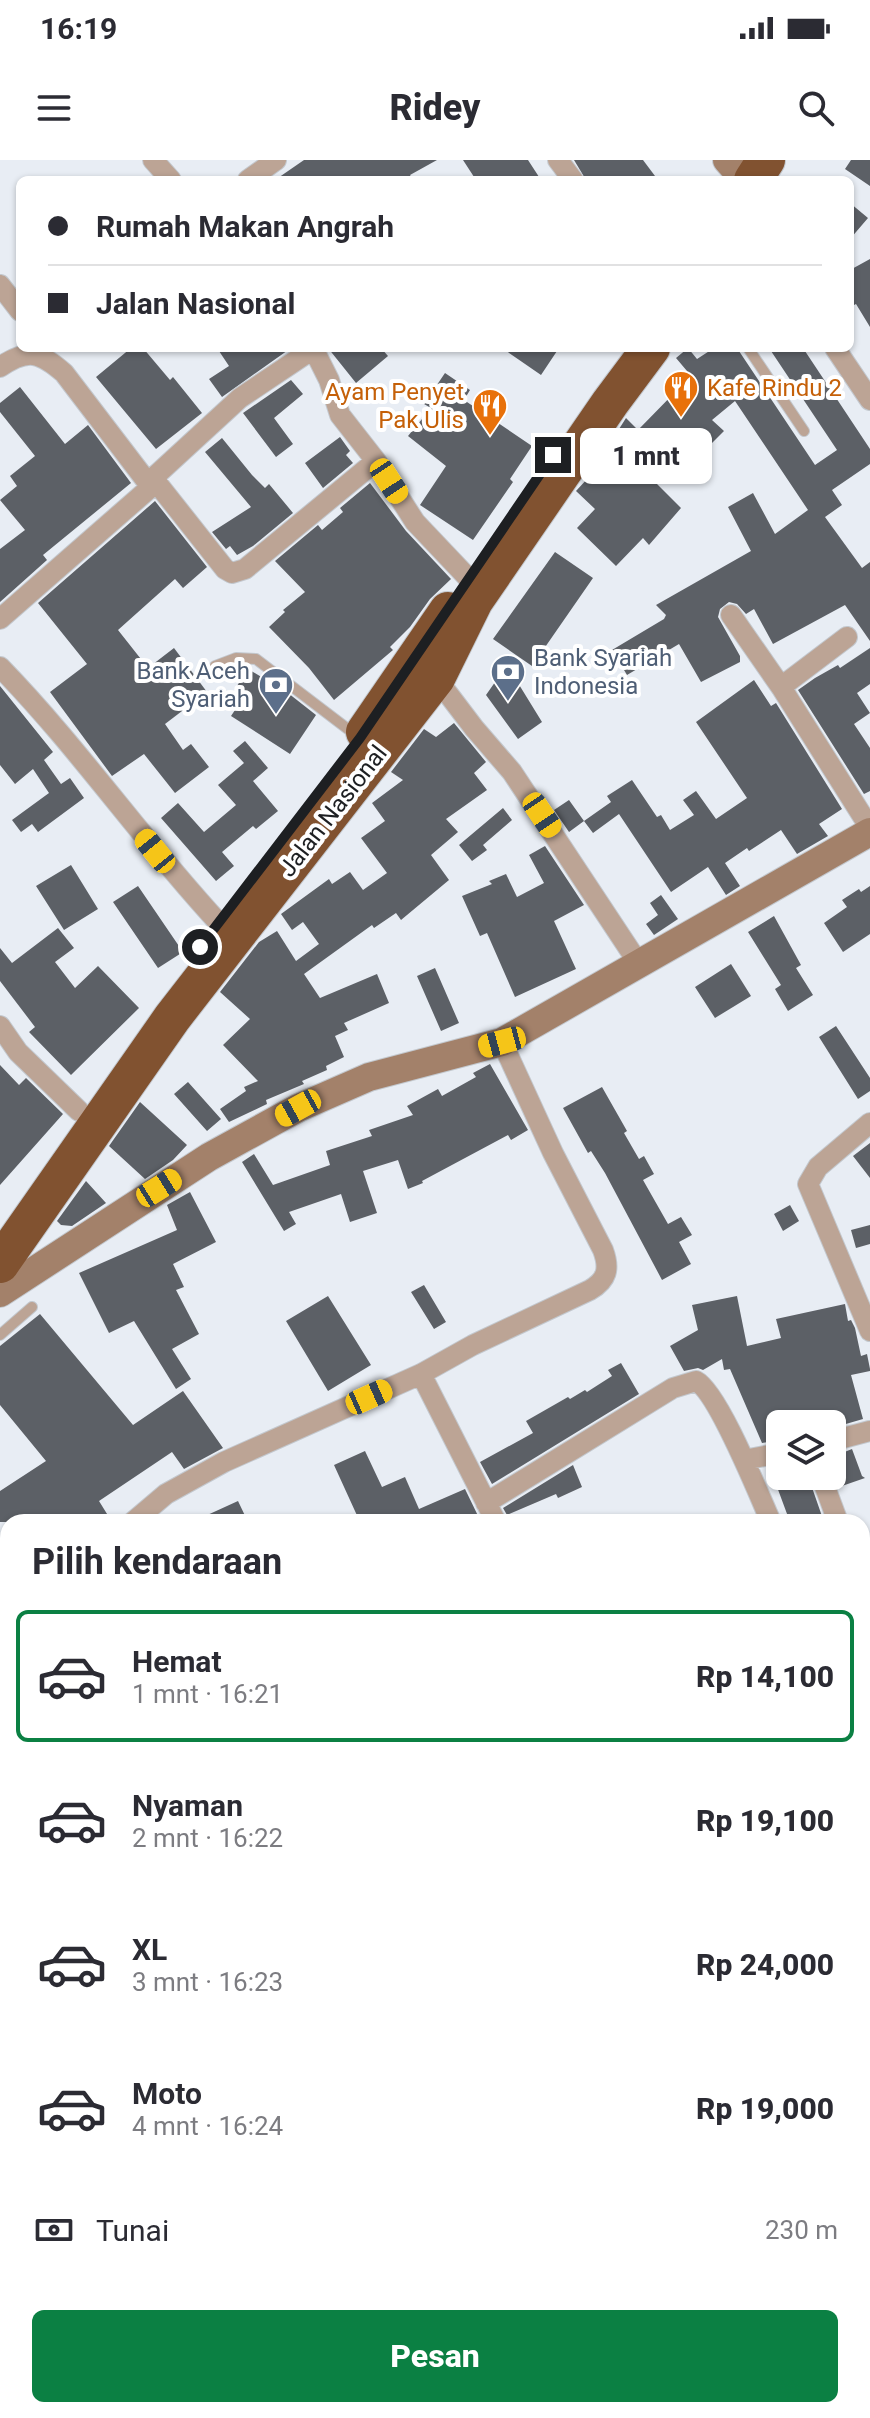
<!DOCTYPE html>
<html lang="id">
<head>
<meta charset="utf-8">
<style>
  :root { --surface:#fff; --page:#f2f2f3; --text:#2b2b33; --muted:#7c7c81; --line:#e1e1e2; --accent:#0b8043 }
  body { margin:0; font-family:Roboto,sans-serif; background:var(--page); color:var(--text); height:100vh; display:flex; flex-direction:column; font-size:30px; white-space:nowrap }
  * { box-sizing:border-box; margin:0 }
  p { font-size:26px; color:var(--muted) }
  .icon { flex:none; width:44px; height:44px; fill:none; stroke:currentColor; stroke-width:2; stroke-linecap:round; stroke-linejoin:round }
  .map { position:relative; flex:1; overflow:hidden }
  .panel { position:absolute; left:0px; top:1354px; width:870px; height:904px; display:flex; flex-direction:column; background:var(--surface); border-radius:24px 24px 0 0; box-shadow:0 2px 6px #0004 }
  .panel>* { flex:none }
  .banner { position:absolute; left:16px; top:16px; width:838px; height:176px; border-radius:12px; box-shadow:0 2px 6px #0004; display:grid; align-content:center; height:176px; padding:0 32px; background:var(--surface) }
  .buttons { position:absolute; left:766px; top:1250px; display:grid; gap:16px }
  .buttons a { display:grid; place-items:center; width:80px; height:80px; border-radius:12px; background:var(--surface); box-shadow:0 2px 6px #0004; font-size:40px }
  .end { position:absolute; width:36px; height:36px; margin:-18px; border:10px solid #1d1f22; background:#fff; box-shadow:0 0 0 4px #fff }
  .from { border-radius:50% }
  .bubble { position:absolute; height:56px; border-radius:12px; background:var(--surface); box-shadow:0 2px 6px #0004; font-size:26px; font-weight:800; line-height:56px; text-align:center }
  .car { position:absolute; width:24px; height:48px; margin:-24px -12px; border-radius:10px; box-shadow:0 0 6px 2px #0007; background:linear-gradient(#f5c518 24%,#345 0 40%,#f5c518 0 76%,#345 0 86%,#f5c518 0) }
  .banner b { display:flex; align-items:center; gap:28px; height:76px; font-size:30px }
  .banner b+b { border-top:2px solid var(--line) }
  .banner i { width:20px; height:20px; background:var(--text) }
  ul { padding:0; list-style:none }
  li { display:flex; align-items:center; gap:24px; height:132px; margin:0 16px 12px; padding:0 16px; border:4px solid transparent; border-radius:12px }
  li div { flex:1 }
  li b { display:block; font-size:30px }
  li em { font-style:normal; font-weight:800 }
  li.current { border-color:var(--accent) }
  li>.icon { width:72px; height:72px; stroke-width:1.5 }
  h2 { padding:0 32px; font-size:36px; line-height:96px }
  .pay { display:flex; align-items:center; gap:20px; height:88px; padding:0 32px; font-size:30px }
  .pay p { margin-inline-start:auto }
  .action { display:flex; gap:16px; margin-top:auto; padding:16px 32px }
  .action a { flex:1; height:92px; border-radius:12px; background:var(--accent); color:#fff; font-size:32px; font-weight:800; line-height:92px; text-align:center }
  .status { display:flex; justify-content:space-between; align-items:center; height:56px; padding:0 40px; background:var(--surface); direction:ltr }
  .status svg { height:22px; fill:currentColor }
  header { display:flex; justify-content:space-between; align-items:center; height:104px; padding:0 32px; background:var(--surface); font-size:36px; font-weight:800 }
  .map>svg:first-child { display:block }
  .building { fill:#5c6066 }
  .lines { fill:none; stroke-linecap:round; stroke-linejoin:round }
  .lane-casing { stroke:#c3c8ce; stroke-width:12 }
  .street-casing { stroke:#c3c8ce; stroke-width:22 }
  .secondary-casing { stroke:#c3c8ce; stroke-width:30 }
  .highway-casing { stroke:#c3c8ce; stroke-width:40 }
  .lane { stroke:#bca495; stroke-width:10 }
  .street { stroke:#bca495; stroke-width:20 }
  .secondary { stroke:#a3816a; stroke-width:28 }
  .highway { stroke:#815230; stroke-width:38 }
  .route { stroke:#1d1f22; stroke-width:10 }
  .labels { text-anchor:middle; stroke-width:8; stroke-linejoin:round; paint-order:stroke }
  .food-label { font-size:24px; fill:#c56008; stroke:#fff; text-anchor:start }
  .service-label { font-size:24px; fill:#4e5e75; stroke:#fff; text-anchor:start }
  .street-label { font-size:24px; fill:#1d1f22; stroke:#fff }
</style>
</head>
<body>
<div class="status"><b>16:19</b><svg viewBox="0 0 49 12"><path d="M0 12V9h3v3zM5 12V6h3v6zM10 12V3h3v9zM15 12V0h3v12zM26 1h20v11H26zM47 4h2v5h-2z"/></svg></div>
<header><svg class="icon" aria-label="menu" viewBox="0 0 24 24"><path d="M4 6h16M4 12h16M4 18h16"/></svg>Ridey<svg class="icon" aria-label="search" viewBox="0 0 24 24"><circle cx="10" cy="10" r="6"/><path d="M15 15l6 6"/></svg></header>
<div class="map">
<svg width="870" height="2258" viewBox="0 0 870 2258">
  <rect width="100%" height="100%" fill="#e8edf4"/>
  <!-- building -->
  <path class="building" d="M304 0H437L410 15 413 20H275Z
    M463 0H528L541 20H476Z
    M574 0H643L658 20H586Z
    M851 0H870V26L845 9Z
    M850 43 868 58 850 79Z
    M870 99V167L856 144 850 147V110Z
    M131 188H143L170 220 173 217 202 253 156 289 96 217Z
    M217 188H291L222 237 209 219 229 206Z
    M328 188H381L388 196 356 223Z
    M502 188H559L541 215Z
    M688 188 697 199 714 188H737L815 305 837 290 769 188H803L870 289V304L832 330 842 345 825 357 862 408 870 402V481L845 445 773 484 754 449 746 454 737 444 729 442 720 449 718 457 740 496V502L701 522 679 484 627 515 612 490 664 459 666 455 656 445 751 391 728 347 753 333 775 374 808 350 735 241 712 260 724 271 688 307 674 294 651 318 681 348 649 385 643 378 616 406 577 368 595 349 576 331 588 318 586 317 595 304 619 282 614 277 626 258 638 270 681 226 677 222 687 211 676 198Z
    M445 213 470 230 464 240 532 286 510 319 513 322 473 380 420 345 446 306 408 276 431 248 424 244Z
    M291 220 303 234 274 258 293 284 276 297 243 253Z
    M20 227 65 284 88 265 131 323 43 395 47 400 0 442V389L25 370 0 340 17 326 10 316 35 296 0 252V243Z
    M340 277 350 291 346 295 353 303 323 328 305 303Z
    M222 278 252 315 265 328 269 324 293 353 253 386 237 395 230 386 226 389 212 372 251 347 205 292Z
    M370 323 406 371 451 419 430 439 410 467 390 487 393 490 334 540 309 508 269 467 285 452 283 450 305 432 275 401 318 365 322 370 343 352 340 348Z
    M155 341 207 407 183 428 175 419 118 470 148 508 174 488 207 532 165 564 183 590 191 584 209 607 175 633 144 594 112 616 50 532 87 504 38 443Z
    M555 392 593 418 532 506 493 479Z
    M870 488V524L857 533 870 553 854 564 870 588V631L864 634 798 530 815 518 838 505 840 508Z
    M507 505 542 562 518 579 486 535Z
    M248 509 288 533 316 555 290 594 231 556 245 535 235 529Z
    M754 520 771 546 776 543 842 649 819 664 828 676 797 694 781 670 749 691 747 688 725 703 740 726 726 735 708 707 671 732 619 654 593 673 584 661 611 642 607 636 632 620 657 657 661 655 670 670 694 655 683 640 696 631 716 659 747 638 696 562Z
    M0 526 53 592 44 600 61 624 70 618 84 638 38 672 32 664 21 672 12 660 49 633 33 609 15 624 0 605Z
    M454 563 486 602 474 613 487 630 446 659 458 672 431 695 449 720 401 760 396 753 374 768 372 765 304 814 320 838 377 814 389 843 344 863 348 870 335 876 344 897 326 906 327 910 302 921 304 924 266 940 267 944 229 962 220 949 246 931 244 927 258 921 223 885 250 859 220 832 259 782 277 771 296 801 319 784 303 762 292 770 281 754 329 719 332 724 350 712 363 730 387 713 361 678 385 661 372 643 403 620 391 612 424 569 436 577Z
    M245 581 268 608 253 621 278 651 256 669 253 666 222 692 234 706 216 721 161 658 178 643 204 672 236 645 218 625 244 603 233 591Z
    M569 640 584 661 569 672 554 650Z
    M503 648 512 660 483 685 487 690 472 701 459 685Z
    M545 686 584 745 554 761 576 809 515 837 487 773 480 776 462 736 492 724 489 721 506 714 517 737 544 723 529 695Z
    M71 705 98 749 64 770 36 726Z
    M138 726 183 792 158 808 113 742Z
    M870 726V774L843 792 824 763 847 747 842 740 859 729 861 732Z
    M661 735 678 759 654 775 646 764 658 755 650 743Z
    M774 756 801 805 796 808 813 835 788 851 775 829 781 825 748 772Z
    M58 768 74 788 55 802 75 828 98 806 139 848 71 915 29 872 35 867 0 821V788L12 803Z
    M731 804 751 836 715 858 695 827Z
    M435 808 459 863 441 871 417 816Z
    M836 866 870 918V931L858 939 819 877Z
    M490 904 528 970 511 980 508 975 422 1021 423 1023 408 1029 398 1000 363 1011 377 1053 350 1062 341 1034 289 1052 296 1064 284 1071 242 1002 254 994 273 1025 330 1005 326 991 372 976 369 970 413 955 407 946 438 929 442 936 476 917 473 913Z
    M0 905 19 925 26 918 63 954 0 1025Z
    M188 922 221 959 207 971 174 934Z
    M602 927 627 971 624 973 639 999 644 996 654 1014 643 1020 668 1064 681 1057 692 1075 679 1082 691 1104 662 1120 605 1013 591 991 588 993 563 948Z
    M140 942 187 985 173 1000 145 1019 109 986Z
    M870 983V1018L853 996Z
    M86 1021 106 1043 72 1066 61 1065 57 1061Z
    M190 1032 216 1082 173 1104 184 1127 176 1130 199 1174 172 1189 191 1219 176 1229 134 1161 109 1173 79 1113 177 1070 167 1045Z
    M790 1045 799 1061 783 1071 774 1054Z
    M870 1065V1084L856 1088 851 1070Z
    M424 1125 446 1162 434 1169 411 1132Z
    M328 1136 371 1205 328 1231 286 1161Z
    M737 1136 747 1186 781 1178 776 1159 845 1144 848 1161 851 1160 855 1168 861 1196 867 1194 870 1209V1211L851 1215 863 1259 832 1268V1264H780V1280L762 1283 730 1209 724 1210 722 1199 703 1210 698 1208 684 1211 670 1186 698 1170 692 1145Z
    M40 1154 133 1265 183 1231 223 1288 184 1309 172 1292 99 1341 112 1362H0V1331L46 1301 0 1245V1186Z
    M621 1203 639 1234 492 1324 480 1302 533 1273 526 1261 568 1237 570 1239 585 1230 587 1232 612 1216 608 1210Z
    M852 1289 862 1316 865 1318 839 1327 832 1310V1297Z
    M365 1291 382 1327 405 1317 419 1349 465 1329 481 1362H360L334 1305Z
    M573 1305 582 1327 558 1338 556 1334 507 1355 503 1348Z
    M773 1316H808L824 1362H790Z
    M238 1341 248 1362H192Z"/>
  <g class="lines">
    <defs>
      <path id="lane" d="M748 188 804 271
        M215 506 236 498 256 499 357 576
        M0 1175 32 1147"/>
      <path id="street" d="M153 0 171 20
        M558 0 573 20
        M248 20 276 0
        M0 125 20 151
        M313 188 329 220 340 255 376 301 415 362 470 420
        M835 188 870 240
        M0 207C28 188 40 192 64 213L151 327
        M153 318 225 409 232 413 245 409 376 301
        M731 455 781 527 870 668
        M0 459 151 327 153 318 240 238 313 189
        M0 507C78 587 142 680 218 762
        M436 518 474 568 512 612 639 804
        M781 527 847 477
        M0 866 18 892 79 951
        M870 963 818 1007 808 1024 870 1171
        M421 1214 496 1362
        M832 1281 870 1271
        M744 1300 780 1293
        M821 1316 838 1362
        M486 1343 673 1228 696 1221C718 1232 759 1335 771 1362
        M133 1362 166 1334 224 1302 421 1214 473 1185 590 1130C607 1120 610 1109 603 1090L553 993 502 882
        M862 1407 870 1408
        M0 1452 8 1448
        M0 1515 8 1529
        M862 1591 870 1585
        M0 1900H8
        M862 1906 870 1918
        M862 2079 870 2090
        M0 2120 8 2117
        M132 2250 135 2258
        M455 2250 461 2258
        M657 2250 663 2258
        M87 2258 102 2250
        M580 2258 592 2250"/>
      <path id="secondary" d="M727 0 735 9 739 20
        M0 1133 209 997 298 948 369 917 502 882 870 672"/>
      <path id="highway" d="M753 20 766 0
        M365 572 448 451
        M0 1104 172 858 436 518 474 441 610 243 651 188"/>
    </defs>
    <!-- lane casing -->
    <use href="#lane" class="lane-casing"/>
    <!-- street casing -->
    <use href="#street" class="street-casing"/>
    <!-- secondary casing -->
    <use href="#secondary" class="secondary-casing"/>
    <!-- highway casing -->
    <use href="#highway" class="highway-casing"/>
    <!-- lane -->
    <use href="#lane" class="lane"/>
    <!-- street -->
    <use href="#street" class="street"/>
    <!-- secondary -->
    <use href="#secondary" class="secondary"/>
    <!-- highway -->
    <use href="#highway" class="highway"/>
  </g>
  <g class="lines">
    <!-- route -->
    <path class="route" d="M200 787 360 578 553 295"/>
  </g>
  <!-- icons -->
  <defs>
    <symbol id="restaurant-pin" viewBox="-11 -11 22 30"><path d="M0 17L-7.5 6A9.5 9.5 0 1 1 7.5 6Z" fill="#e8710a" stroke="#fff"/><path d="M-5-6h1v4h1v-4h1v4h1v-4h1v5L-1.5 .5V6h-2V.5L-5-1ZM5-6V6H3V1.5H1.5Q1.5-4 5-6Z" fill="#fff"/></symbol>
    <symbol id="bank-pin" viewBox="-11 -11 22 30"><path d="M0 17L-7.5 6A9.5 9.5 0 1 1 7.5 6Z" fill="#5c6f8a" stroke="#fff"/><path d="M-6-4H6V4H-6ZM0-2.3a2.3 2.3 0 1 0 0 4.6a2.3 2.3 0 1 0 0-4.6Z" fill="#fff"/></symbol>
  </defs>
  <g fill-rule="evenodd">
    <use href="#restaurant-pin" x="661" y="208" width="40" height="54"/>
    <use href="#restaurant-pin" x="470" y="226" width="40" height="54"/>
    <use href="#bank-pin" x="488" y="492" width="40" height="54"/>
    <use href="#bank-pin" x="256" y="505" width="40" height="54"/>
  </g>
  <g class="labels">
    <!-- food labels -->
    <g class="food-label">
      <text x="707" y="236">Kafe Rindu 2</text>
      <text x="464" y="240" text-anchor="end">Ayam Penyet<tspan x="464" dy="28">Pak Ulis</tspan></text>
    </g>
    <!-- service labels -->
    <g class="service-label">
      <text x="534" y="506">Bank Syariah<tspan x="534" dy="28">Indonesia</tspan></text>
      <text x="250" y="519" text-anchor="end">Bank Aceh<tspan x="250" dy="28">Syariah</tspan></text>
    </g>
    <!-- street labels -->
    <g class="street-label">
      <text transform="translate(333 651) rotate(-52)" y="8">Jalan Nasional</text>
    </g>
  </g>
</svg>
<div class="buttons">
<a><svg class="icon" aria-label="layers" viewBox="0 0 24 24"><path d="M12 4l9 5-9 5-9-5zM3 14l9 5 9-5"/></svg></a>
</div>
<i class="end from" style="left:200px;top:787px"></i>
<i class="end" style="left:553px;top:295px"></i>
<div class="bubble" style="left:580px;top:268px;width:132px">1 mnt</div>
<i class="car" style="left:389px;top:321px;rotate:147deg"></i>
<i class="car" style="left:542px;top:655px;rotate:146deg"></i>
<i class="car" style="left:155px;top:691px;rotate:321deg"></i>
<i class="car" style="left:502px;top:882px;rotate:255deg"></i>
<i class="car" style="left:298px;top:948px;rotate:241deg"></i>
<i class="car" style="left:159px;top:1028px;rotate:58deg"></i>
<i class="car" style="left:369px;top:1237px;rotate:66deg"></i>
<div class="banner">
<b><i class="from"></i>Rumah Makan Angrah</b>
<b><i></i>Jalan Nasional</b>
</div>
<section class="panel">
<h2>Pilih kendaraan</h2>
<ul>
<li class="current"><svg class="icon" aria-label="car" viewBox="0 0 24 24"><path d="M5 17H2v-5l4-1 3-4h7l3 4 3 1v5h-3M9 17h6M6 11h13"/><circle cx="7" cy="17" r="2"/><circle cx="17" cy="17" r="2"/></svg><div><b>Hemat</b><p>1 mnt · 16:21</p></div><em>Rp 14,100</em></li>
<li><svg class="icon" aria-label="car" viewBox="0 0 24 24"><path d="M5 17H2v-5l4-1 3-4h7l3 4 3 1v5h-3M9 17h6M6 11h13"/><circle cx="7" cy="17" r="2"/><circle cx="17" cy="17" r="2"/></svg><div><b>Nyaman</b><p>2 mnt · 16:22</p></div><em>Rp 19,100</em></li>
<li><svg class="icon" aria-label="car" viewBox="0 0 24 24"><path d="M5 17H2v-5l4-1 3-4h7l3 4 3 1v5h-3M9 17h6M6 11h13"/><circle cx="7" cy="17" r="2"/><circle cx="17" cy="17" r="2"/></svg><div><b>XL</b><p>3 mnt · 16:23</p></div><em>Rp 24,000</em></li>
<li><svg class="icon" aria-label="car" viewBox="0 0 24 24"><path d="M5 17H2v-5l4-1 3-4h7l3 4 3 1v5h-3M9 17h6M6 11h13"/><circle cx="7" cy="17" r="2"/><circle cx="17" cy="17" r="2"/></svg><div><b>Moto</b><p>4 mnt · 16:24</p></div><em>Rp 19,000</em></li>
</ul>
<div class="pay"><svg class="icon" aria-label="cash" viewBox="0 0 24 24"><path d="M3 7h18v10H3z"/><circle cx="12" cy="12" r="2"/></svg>Tunai<p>230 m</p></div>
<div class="action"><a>Pesan</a></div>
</section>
</div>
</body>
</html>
